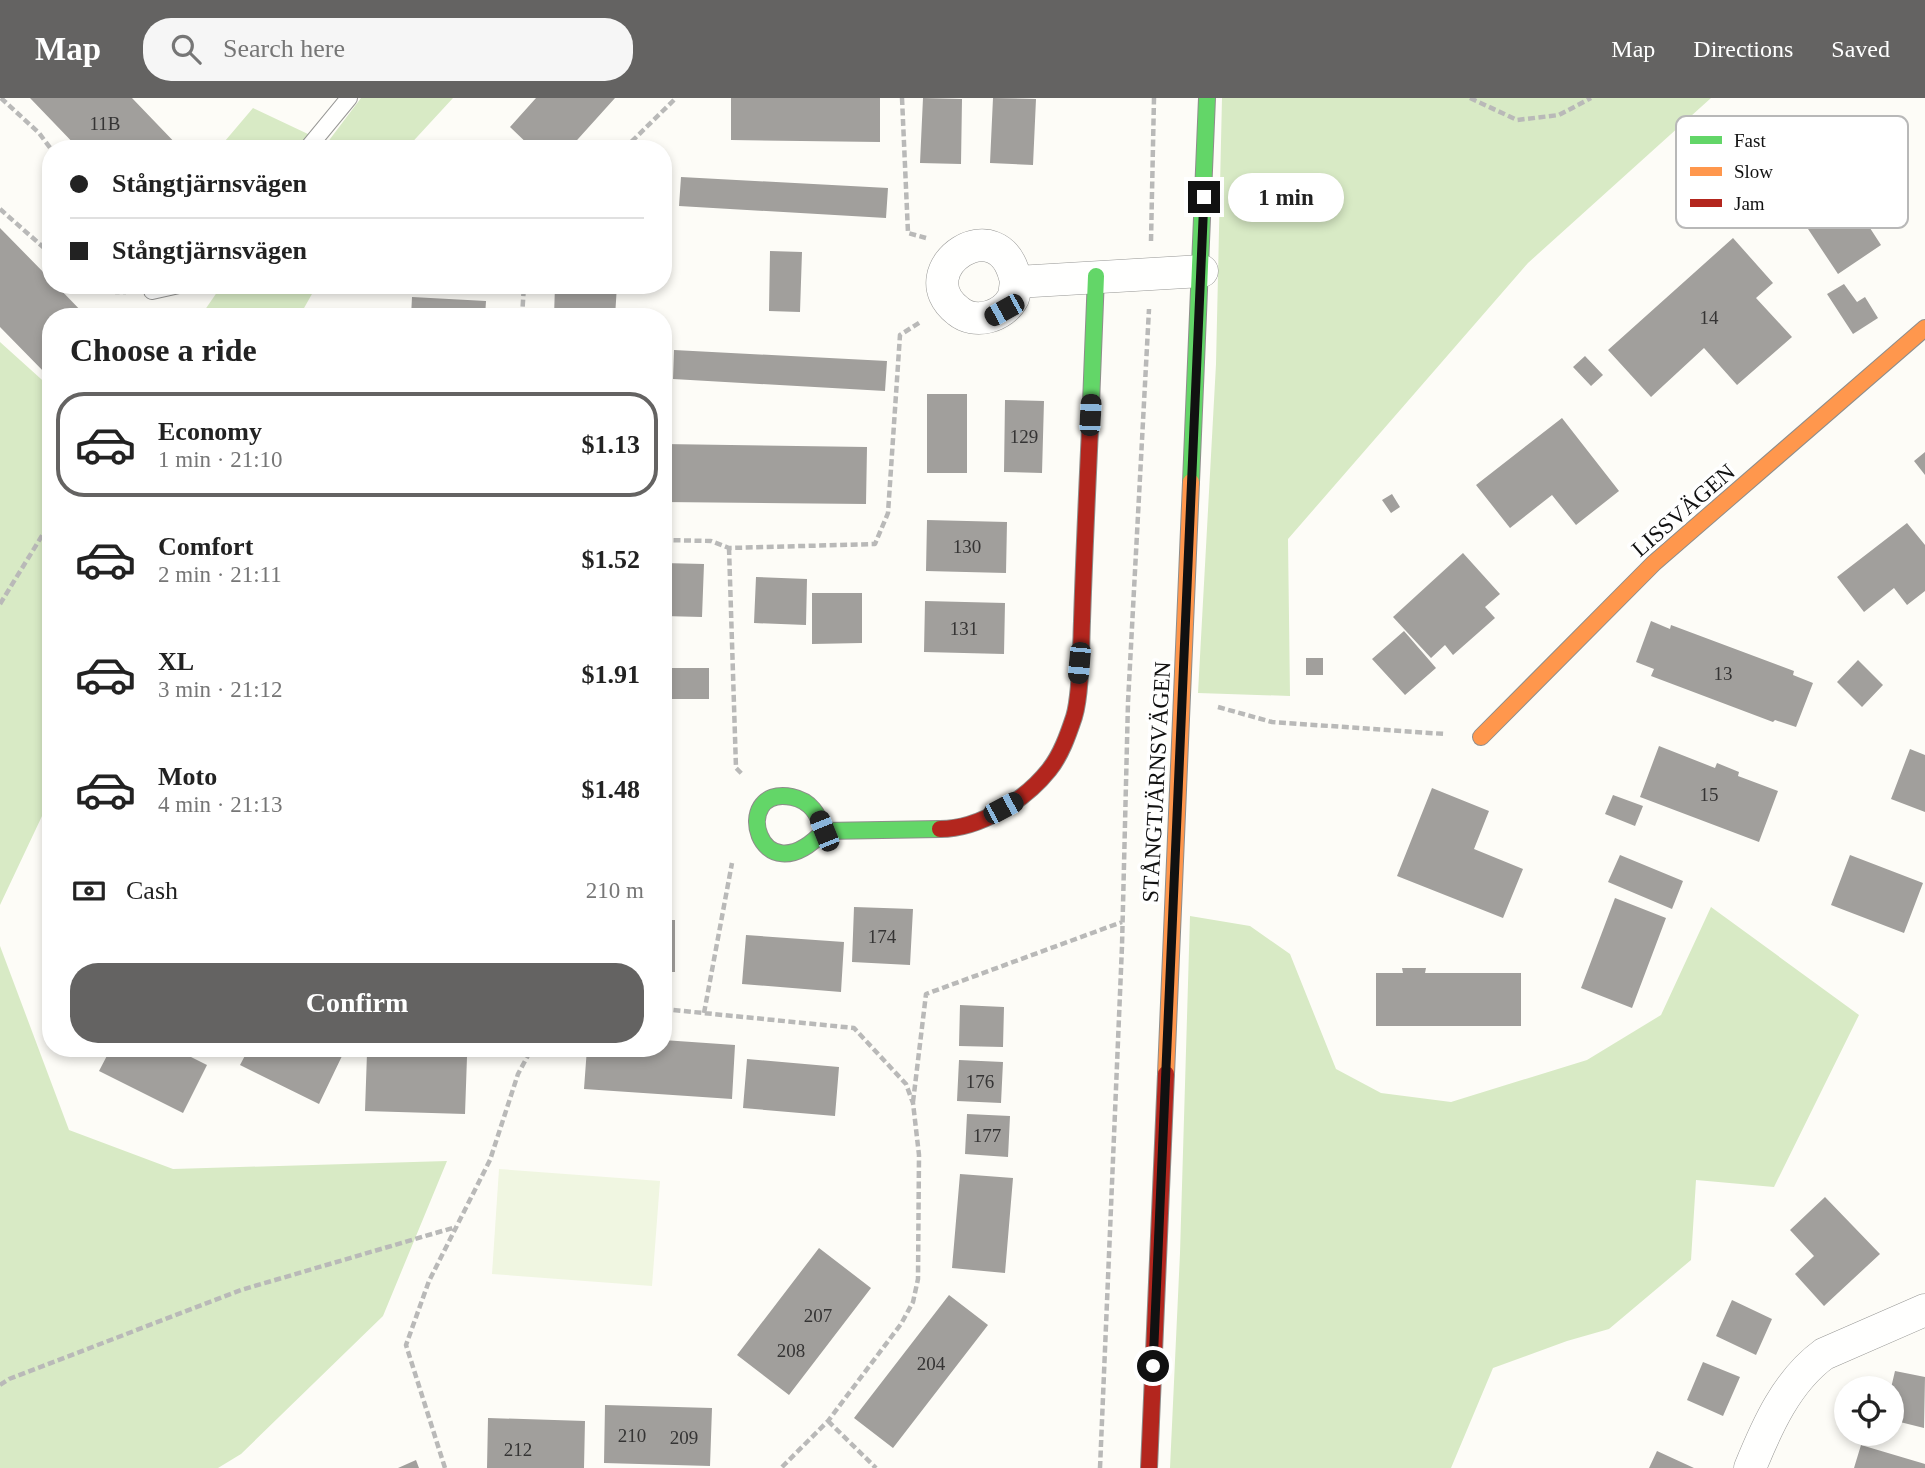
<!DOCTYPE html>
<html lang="en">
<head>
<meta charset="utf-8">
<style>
  :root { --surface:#fff; --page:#f6f6f6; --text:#222; --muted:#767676; --line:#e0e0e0; --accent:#646362 }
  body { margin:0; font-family:Georgia,serif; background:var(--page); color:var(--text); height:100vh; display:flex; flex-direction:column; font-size:26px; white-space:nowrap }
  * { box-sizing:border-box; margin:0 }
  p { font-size:23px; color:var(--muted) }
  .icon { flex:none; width:38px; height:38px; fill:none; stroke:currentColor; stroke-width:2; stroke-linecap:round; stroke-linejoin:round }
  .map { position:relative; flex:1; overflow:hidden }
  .side { position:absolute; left:42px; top:210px; width:630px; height:749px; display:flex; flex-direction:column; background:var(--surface); border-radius:28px; box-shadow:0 4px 10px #0003 }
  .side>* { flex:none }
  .top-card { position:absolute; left:42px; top:42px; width:630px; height:154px; border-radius:28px; box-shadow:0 4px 10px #0003; display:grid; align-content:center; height:154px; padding:0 28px; background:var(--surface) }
  .fabs { position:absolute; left:1834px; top:1278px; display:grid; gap:14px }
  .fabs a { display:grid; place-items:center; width:70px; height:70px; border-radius:50%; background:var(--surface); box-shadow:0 4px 10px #0003; font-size:35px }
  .end { position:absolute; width:32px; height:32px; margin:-16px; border:9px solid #111; background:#fff; box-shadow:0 0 0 4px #fff }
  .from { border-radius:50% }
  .bubble { position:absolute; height:49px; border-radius:24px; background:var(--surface); box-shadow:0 4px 10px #0003; font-size:23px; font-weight:800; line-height:49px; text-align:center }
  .car { position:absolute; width:21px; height:42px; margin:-21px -10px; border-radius:9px; box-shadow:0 0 5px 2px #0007; background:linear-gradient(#222 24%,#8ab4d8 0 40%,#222 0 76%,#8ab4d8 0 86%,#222 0) }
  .top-card b { display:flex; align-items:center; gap:24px; height:66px; font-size:26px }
  .top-card b+b { border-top:2px solid var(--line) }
  .top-card i { width:18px; height:18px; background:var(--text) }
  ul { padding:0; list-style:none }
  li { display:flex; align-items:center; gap:21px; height:105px; margin:0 14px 10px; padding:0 14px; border:4px solid transparent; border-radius:28px }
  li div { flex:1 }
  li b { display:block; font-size:26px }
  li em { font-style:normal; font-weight:800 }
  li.current { border-color:var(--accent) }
  li>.icon { width:63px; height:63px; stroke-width:1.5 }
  h2 { padding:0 28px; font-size:32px; line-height:84px }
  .pay { display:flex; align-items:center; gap:18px; height:77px; padding:0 28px; font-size:26px }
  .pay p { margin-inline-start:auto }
  .cta { display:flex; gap:14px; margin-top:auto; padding:14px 28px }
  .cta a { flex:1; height:80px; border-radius:28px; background:var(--accent); color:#fff; font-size:28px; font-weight:800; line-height:80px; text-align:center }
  header { display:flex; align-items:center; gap:42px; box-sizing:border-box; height:98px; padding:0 35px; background:var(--accent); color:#fff }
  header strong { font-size:33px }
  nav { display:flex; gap:38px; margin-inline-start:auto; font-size:24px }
  .search { width:490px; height:63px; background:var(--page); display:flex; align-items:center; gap:18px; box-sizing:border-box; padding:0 24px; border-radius:28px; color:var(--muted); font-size:26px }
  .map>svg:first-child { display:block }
  .forest { fill:#d8eac5 }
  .pitch { fill:#f0f6e1 }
  .building { fill:#a19f9c }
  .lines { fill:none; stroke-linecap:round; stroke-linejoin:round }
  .lane-casing { stroke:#979795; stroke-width:18 }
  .street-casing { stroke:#979795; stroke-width:33 }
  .fast-casing { stroke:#8e8d8b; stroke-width:18 }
  .slow-casing { stroke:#8e8d8b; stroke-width:18 }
  .jam-casing { stroke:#8e8d8b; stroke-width:18 }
  .path { stroke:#b9b9b8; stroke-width:4.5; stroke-dasharray:7 3.5; stroke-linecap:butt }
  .lane { stroke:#fffffe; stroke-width:16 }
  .street { stroke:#fffffe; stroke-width:32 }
  .fast { stroke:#63d668; stroke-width:16 }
  .slow { stroke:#ff974d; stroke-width:16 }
  .jam { stroke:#b3261e; stroke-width:16 }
  .route { stroke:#111; stroke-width:9 }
  .labels { text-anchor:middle; stroke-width:7; stroke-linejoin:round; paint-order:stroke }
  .number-label { font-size:19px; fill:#353434 }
  .street-label { font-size:23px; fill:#111; stroke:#fff }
  .key { fill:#fff; stroke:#b8b8b8; stroke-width:2 }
  .key-label { font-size:19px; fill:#111 }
</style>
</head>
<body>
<header>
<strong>Map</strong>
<div class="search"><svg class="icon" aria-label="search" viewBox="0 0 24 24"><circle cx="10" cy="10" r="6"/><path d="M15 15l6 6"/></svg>Search here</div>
<nav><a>Map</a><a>Directions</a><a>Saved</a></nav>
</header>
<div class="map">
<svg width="1925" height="1370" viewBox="0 0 1925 1370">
  <rect width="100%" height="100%" fill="#fdfcf7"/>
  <!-- forest -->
  <path class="forest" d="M361 0H453L406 51H235L225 43 253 10 327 45Z
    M1222 0H1711L1528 165 1288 441 1290 598 1198 595 1216 266Z
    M222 187H317L299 219H200Z
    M0 244 51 290V699L0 807Z
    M1711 809 1859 917 1774 1089 1696 1082 1691 1162 1609 1231 1567 1243 1493 1270 1451 1370H1170L1180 1155 1190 818 1250 828 1290 856 1336 971 1381 995 1451 1004 1587 962 1661 917Z
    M0 848 69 1032 173 1071 447 1063 383 1218 241 1356 218 1370H0Z"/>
  <!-- pitch -->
  <path class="pitch" d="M499 1071 660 1083 652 1188 492 1176Z"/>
  <!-- building -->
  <path class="building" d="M30 0H132L181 51H79Z
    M536 0H615L569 51H533L510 29Z
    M731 0H880V44L731 42Z
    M923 0 962 1 961 66 920 65Z
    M993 0 1036 1 1033 67 990 65Z
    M681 79 888 90 886 120 679 108Z
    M1846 93 1881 147 1838 176 1802 122Z
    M0 130 51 182V187H56L87 219H51V275L48 278 0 229Z
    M1733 140 1773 185 1756 200 1792 239 1737 287 1704 250 1651 299 1608 252Z
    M770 153 802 154 800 214 769 213Z
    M1844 186 1857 204 1865 199 1878 220 1853 236 1827 196Z
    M555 187H617L615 219H554Z
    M412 199 486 203 485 219H411Z
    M674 252 887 263 885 293 673 281Z
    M1585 258 1603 277 1591 288 1573 269Z
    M927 296H967V375H927Z
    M1005 302 1044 303 1042 375 1004 374Z
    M1562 320 1619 393 1576 427 1552 397 1510 430 1476 387Z
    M663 346 867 349 866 406 663 404Z
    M1925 354V377L1914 363Z
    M1392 396 1400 409 1391 415 1382 402Z
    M927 422 1007 424 1006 475 926 473Z
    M1907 425 1925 447V493L1907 507 1894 490 1864 514 1837 479Z
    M1463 455 1500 496 1485 509 1495 520 1453 557 1445 547 1431 560 1393 519Z
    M663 465 704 466 702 519 663 518Z
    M756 479 807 481 806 527 754 525Z
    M812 495H862V545L812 546Z
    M925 503 1005 505 1004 556 924 554Z
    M1651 523 1670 531 1671 527 1794 573 1793 577 1813 585 1796 629 1775 622 1773 624 1651 578 1654 571 1636 564Z
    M1404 533 1436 570 1405 597 1372 561Z
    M1306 560H1323V577H1306Z
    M1858 562 1883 587 1862 609 1837 584Z
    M663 570H709V601H663Z
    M1659 648 1715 670 1717 665 1739 674 1738 678 1778 693 1759 744 1640 699Z
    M1910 651 1925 657V714L1891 701Z
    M1432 690 1489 713 1474 751 1523 771 1503 820 1397 778Z
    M1613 697 1643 708 1635 728 1605 716Z
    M663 746H667V780H663Z
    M1620 757 1683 783 1672 811 1608 784Z
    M1850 757 1923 785 1904 835 1831 807Z
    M1615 800 1666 820 1632 910 1581 890Z
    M854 809 913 811 910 867 852 864Z
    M663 822H675V874H663Z
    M746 837 844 844 841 894 742 886Z
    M1402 870H1426L1425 875H1521V928H1376V875H1403Z
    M960 907 1004 909 1003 949 959 948Z
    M663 942 735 947 732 1001 584 991 587 950H663Z
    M111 950H173L207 967 183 1015 99 973Z
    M249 950H326L342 958 319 1006 240 967Z
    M367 955 467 959 465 1016 365 1013Z
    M747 961 839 969 835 1018 743 1010Z
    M959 962 1003 964 1001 1005 957 1003Z
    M967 1016 1010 1018 1008 1059 965 1056Z
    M960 1076 1013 1080 1005 1175 952 1170Z
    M1825 1099 1880 1156 1824 1208 1795 1176 1814 1158 1790 1132Z
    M819 1150 871 1190 789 1297 737 1257Z
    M949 1197 988 1227 893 1350 854 1320Z
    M1732 1202 1772 1221 1756 1257 1716 1238Z
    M1703 1264 1740 1279 1723 1318 1687 1302Z
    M1895 1273 1925 1279 1924 1330 1892 1322 1891 1290Z
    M605 1307 712 1310 710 1368 604 1365Z
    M488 1320 585 1323 584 1370H487Z
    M1861 1347 1925 1366V1370H1854Z
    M1657 1353 1694 1370H1649Z
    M416 1362 419 1370H398Z"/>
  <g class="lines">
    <defs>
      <path id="lane" d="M307 51 349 0
        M152 193 179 187"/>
      <path id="street" d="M1016 184C1001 105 905 172 958 213 975 227 1003 219 1013 200 1015 195 1015 189 1016 184L1202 173
        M1750 1370C1767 1328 1787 1283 1824 1256L1925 1212"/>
      <path id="fast" d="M1090 331 1096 178
        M1191 384 1207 0
        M824 733C818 716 811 703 792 699 729 686 758 803 824 733L940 731"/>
      <path id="slow" d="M1481 639 1654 465 1925 230
        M1166 976 1191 384"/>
      <path id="jam" d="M940 731C980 731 1025 702 1049 672 1061 657 1068 637 1074 619 1081 597 1081 547 1082 523 1084 459 1087 395 1090 331
        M1149 1370 1166 976"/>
    </defs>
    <!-- lane casing -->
    <use href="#lane" class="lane-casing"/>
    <!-- street casing -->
    <use href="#street" class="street-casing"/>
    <!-- fast casing -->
    <use href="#fast" class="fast-casing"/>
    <!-- slow casing -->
    <use href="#slow" class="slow-casing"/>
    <!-- jam casing -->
    <use href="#jam" class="jam-casing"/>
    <!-- path -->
    <path class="path" d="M1 0 39 35 51 51
      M902 0 908 135 926 140
      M1470 0 1517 22 1559 17 1591 0
      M624 51 676 0
      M0 111 51 156
      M1151 143 1154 0
      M104 187 116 194H126
      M522 219 524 187
      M663 442 711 443 729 450 875 446 888 415 900 237 922 223
      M729 450 736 670 743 677
      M0 506 51 423
      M1218 609 1272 624 1445 636
      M663 911 854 930 906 986 913 1005 919 1057 918 1181 913 1204 901 1226 828 1323 781 1370
      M704 915 732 765
      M913 1004 926 896 1122 824
      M0 1287 9 1281 241 1192 456 1129
      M828 1323 876 1370
      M445 1370 406 1247 429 1183 490 1062 518 976 532 950
      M1100 1370 1122 848 1128 604 1149 211"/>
    <!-- lane -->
    <use href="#lane" class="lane"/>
    <!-- street -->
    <use href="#street" class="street"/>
    <!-- fast -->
    <use href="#fast" class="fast"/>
    <!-- slow -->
    <use href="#slow" class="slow"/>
    <!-- jam -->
    <use href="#jam" class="jam"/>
  </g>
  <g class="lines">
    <!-- route -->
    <path class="route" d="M1153 1268 1204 99"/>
  </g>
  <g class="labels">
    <!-- number labels -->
    <g class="number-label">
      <text x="105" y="32">11B</text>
      <text x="1709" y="226">14</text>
      <text x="1024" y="345">129</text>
      <text x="967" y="455">130</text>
      <text x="964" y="537">131</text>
      <text x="1723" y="582">13</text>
      <text x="1709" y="703">15</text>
      <text x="882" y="845">174</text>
      <text x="980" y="990">176</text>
      <text x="987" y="1044">177</text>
      <text x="818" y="1224">207</text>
      <text x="791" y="1259">208</text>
      <text x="931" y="1272">204</text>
      <text x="632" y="1344">210</text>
      <text x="684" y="1346">209</text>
      <text x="518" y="1358">212</text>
    </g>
    <!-- street labels -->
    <g class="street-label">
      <text transform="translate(1683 412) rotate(-41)" y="8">LISSVÄGEN</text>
      <text transform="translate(1156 684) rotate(-87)" y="8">STÅNGTJÄRNSVÄGEN</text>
    </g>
  </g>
  <!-- legend -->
  <rect x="1676" y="18" width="232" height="112" rx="10" class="key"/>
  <rect x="1690" y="38" width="32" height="8" fill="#63d668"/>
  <rect x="1690" y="69" width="32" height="9" fill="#ff974d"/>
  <rect x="1690" y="101" width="32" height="8" fill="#b3261e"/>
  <g class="key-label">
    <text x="1734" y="49">Fast</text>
    <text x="1734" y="80">Slow</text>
    <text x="1734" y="112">Jam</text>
  </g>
</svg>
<div class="fabs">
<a><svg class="icon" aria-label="locate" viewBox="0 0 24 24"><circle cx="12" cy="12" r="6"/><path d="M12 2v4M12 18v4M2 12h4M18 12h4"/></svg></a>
</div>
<i class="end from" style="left:1153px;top:1268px"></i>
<i class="end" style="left:1204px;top:99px"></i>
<div class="bubble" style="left:1228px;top:75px;width:116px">1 min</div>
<i class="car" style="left:1004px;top:212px;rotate:241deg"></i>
<i class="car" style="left:1090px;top:317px;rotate:3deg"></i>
<i class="car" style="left:1079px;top:565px;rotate:185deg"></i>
<i class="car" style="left:1003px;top:710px;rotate:62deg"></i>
<i class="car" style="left:824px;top:733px;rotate:338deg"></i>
<div class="top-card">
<b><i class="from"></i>Stångtjärnsvägen</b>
<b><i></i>Stångtjärnsvägen</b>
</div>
<section class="side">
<h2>Choose a ride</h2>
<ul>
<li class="current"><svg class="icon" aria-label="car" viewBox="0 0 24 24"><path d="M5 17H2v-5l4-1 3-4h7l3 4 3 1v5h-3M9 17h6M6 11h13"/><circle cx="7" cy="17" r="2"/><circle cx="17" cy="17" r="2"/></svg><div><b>Economy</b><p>1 min · 21:10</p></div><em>$1.13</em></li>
<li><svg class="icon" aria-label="car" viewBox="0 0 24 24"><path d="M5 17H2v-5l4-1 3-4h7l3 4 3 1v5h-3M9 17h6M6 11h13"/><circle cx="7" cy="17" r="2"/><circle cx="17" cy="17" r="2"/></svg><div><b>Comfort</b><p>2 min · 21:11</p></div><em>$1.52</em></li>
<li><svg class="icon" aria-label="car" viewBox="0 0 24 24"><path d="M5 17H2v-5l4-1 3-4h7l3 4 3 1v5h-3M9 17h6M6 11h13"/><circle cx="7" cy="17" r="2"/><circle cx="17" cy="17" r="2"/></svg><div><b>XL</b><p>3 min · 21:12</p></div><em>$1.91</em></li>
<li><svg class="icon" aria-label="car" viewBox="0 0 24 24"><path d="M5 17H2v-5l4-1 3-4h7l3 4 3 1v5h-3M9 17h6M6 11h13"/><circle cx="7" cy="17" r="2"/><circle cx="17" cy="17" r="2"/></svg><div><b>Moto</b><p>4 min · 21:13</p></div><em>$1.48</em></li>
</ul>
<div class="pay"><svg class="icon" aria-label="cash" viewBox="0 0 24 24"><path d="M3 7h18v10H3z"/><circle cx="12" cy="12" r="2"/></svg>Cash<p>210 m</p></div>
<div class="cta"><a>Confirm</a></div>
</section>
</div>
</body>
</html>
